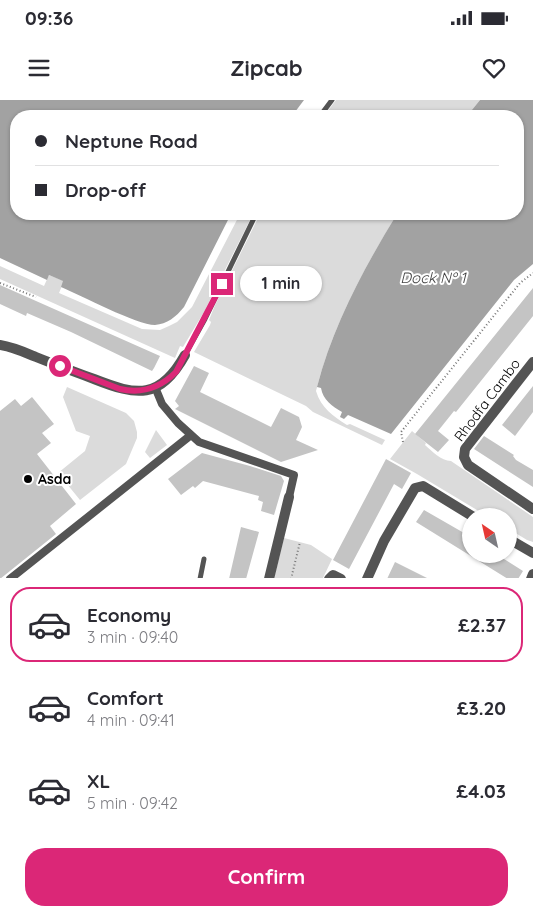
<!DOCTYPE html>
<html lang="en">
<head>
<meta charset="utf-8">
<style>
  :root { --surface:#fff; --page:#f2f2f3; --text:#2b2b33; --muted:#7c7c81; --line:#e1e1e2; --accent:#db2777 }
  body { margin:0; font-family:Quicksand,sans-serif; background:var(--page); color:var(--text); height:100vh; display:flex; flex-direction:column; font-size:19px; white-space:nowrap }
  * { box-sizing:border-box; margin:0 }
  p { font-size:16px; color:var(--muted) }
  .icon { flex:none; width:28px; height:28px; fill:none; stroke:currentColor; stroke-width:2; stroke-linecap:round; stroke-linejoin:round }
  .map { position:relative; height:478px; overflow:hidden }
  .panel { display:flex; flex-direction:column; background:var(--surface); flex:1 }
  .panel>* { flex:none }
  .top-card { position:absolute; left:10px; top:10px; width:514px; height:110px; border-radius:20px; box-shadow:0 1px 4px #0004; display:grid; align-content:center; height:110px; padding:0 25px; background:var(--surface) }
  .needle { width:32px; rotate:326deg }
  .buttons { position:absolute; left:462px; top:408px; display:grid; gap:10px }
  .buttons a { display:grid; place-items:center; width:55px; height:55px; border-radius:50%; background:var(--surface); box-shadow:0 1px 4px #0004; font-size:25px }
  .end { position:absolute; width:22px; height:22px; margin:-11px; border:6px solid #db2777; background:#fff; box-shadow:0 0 0 2px #fff }
  .from { border-radius:50% }
  .bubble { position:absolute; height:35px; border-radius:18px; background:var(--surface); box-shadow:0 1px 4px #0004; font-size:16px; font-weight:700; line-height:35px; text-align:center }
  .top-card b { display:flex; align-items:center; gap:18px; height:48px; font-size:19px }
  .top-card b+b { border-top:1px solid var(--line) }
  .top-card i { width:12px; height:12px; background:var(--text) }
  ul { padding:9px 0 0; list-style:none }
  li { display:flex; align-items:center; gap:15px; height:75px; margin:0 10px 8px; padding:0 15px; border:2px solid transparent; border-radius:20px }
  li div { flex:1 }
  li b { display:block; font-size:19px }
  li em { font-style:normal; font-weight:700 }
  li.active { border-color:var(--accent) }
  li>.icon { width:45px; height:45px; stroke-width:1.5 }
  .primary-button { display:flex; gap:10px; margin-top:auto; padding:10px 25px }
  .primary-button a { flex:1; height:58px; border-radius:20px; background:var(--accent); color:#fff; font-size:20px; font-weight:700; line-height:58px; text-align:center }
  .status { display:flex; justify-content:space-between; align-items:center; height:35px; padding:0 25px; background:var(--surface); direction:ltr }
  .status svg { height:14px; fill:currentColor }
  header { display:flex; justify-content:space-between; align-items:center; height:65px; padding:0 25px; background:var(--surface); font-size:22px; font-weight:700 }
  .map>svg:first-child { display:block }
  .green { fill:#dbdbdb }
  .water { fill:#a2a2a2 }
  .building { fill:#c4c4c4 }
  .lines { fill:none; stroke-linecap:round; stroke-linejoin:round }
  .path { stroke:#767676; stroke-width:2; stroke-dasharray:1 2.5; stroke-linecap:butt }
  .service { stroke:#545454; stroke-width:5 }
  .pedestrian { stroke:#545454; stroke-width:8 }
  .minor { stroke:#545454; stroke-width:10 }
  .route { stroke:#db2777; stroke-width:6 }
  .poi-dot { fill:#000; stroke:#fff; stroke-width:2 }
  .labels { text-anchor:middle; stroke-width:4; stroke-linejoin:round; paint-order:stroke }
  .street-label { font-size:14px; fill:#000; stroke:#fff }
  .poi-label { font-size:14px; font-weight:bold; fill:#000; stroke:#fff; text-anchor:start }
  .water-label { font-size:15px; font-style:italic; fill:#434343; stroke:#fff }
</style>
</head>
<body>
<div class="status"><b>09:36</b><svg viewBox="0 0 49 12"><path d="M0 12V9h3v3zM5 12V6h3v6zM10 12V3h3v9zM15 12V0h3v12zM26 1h20v11H26zM47 4h2v5h-2z"/></svg></div>
<header><svg class="icon" aria-label="menu" viewBox="0 0 24 24"><path d="M4 6h16M4 12h16M4 18h16"/></svg>Zipcab<svg class="icon" aria-label="heart" viewBox="0 0 24 24"><path d="M12 20l-8-8c-3-5 5-10 8-4 3-6 11-1 8 4z"/></svg></header>
<div class="map">
<svg width="533" height="479" viewBox="0 0 533 479">
  <rect width="100%" height="100%" fill="#fff"/>
  <!-- green -->
  <path class="green" d="M336 0H480L467 16H324Z
    M240 114H253L204 212 183 247 180 246 175 258 0 179V166L44 186 49 175 64 181 59 193 142 229 160 230 169 226 177 222 192 207Z
    M260 114H397C363 170 332 227 316 291 321 308 333 316 347 325L350 324 385 340 382 345 313 312 306 306 194 252 210 225 211 222 209 220 215 205Z
    M67 287 126 313 134 321 137 332V338L126 364 80 400 58 373 85 351 90 336 76 331 63 297Z
    M156 330 167 345 150 358 145 352Z
    M412 331 426 343 425 345C432 351 441 361 451 361L533 417V442L527 440 509 429V416H487L417 374 390 359Z
    M284 438 311 445 332 459 323 478 274 479Z"/>
  <!-- water -->
  <path class="water" d="M0 0H304L292 16H16V114H231L184 207C176 217 167 224 155 225 137 225 80 195 61 187L63 181 49 175 47 180 0 158Z
    M480 0H533V164L514 180 391 334 348 315 344 319 340 317 342 312C332 306 323 300 321 288L317 287C333 225 364 168 397 114H518V16H467Z"/>
  <!-- building -->
  <path class="building" d="M0 185 160 256 154 268 152 271 71 232 27 213 26 216 0 204Z
    M533 188V216L456 312 454 311 438 331 449 340 438 352 415 334Z
    M194 266 209 273 200 292 271 327 281 308 299 317 302 327 296 340 318 350 281 362 175 309 179 306 175 301Z
    M533 286V312L515 336 502 325Z
    M32 297 54 324 42 333 51 343 37 354 76 404 50 426 56 434 0 479V311L15 299 21 306Z
    M484 336 514 355 513 356 516 360 533 370V387L474 349Z
    M202 353 250 366 281 376 284 381 274 415 261 411 263 402 258 400 259 396 203 381 195 388 193 386 181 395 168 379Z
    M386 359 411 373 402 389 394 384 349 469 333 460Z
    M424 410 471 437V454H496L523 471 518 479H508L416 422Z
    M241 427 259 432 246 479H229Z
    M395 462 429 479H387Z"/>
  <g class="lines">
    <!-- path -->
    <path class="path" d="M0 183 36 197
      M403 342 401 332 520 183 533 173
      M291 479 300 442"/>
    <!-- service -->
    <path class="service" d="M320 16 332 0
      M185 255 205 219 256 114
      M200 479 204 459"/>
    <!-- pedestrian -->
    <path class="pedestrian" d="M155 287 162 304 178 323 199 342 294 375 289 397
      M10 479 191 335"/>
    <!-- minor -->
    <path class="minor" d="M0 245C13 247 24 252 36 257 56 265 75 272 94 279 137 296 160 300 185 255
      M533 262 465 349 464 357 468 365 533 409
      M509 439 533 453
      M269 479 289 397
      M329 479 333 475 341 479
      M367 479 384 441 415 388 423 386 472 416
      M531 479 533 474"/>
  </g>
  <g class="lines">
    <!-- route -->
    <path class="route" d="M60 266 120 289C142 294 160 288 176 272L222 184"/>
  </g>
  <!-- markers -->
  <circle class="poi-dot" cx="28" cy="379" r="5"/>
  <g class="labels">
    <!-- street labels -->
    <g class="street-label">
      <text transform="translate(487 300) rotate(-53)" y="5">Rhodfa Cambo</text>
    </g>
    <!-- poi labels -->
    <g class="poi-label">
      <text x="38" y="384">Asda</text>
    </g>
    <!-- water labels -->
    <g class="water-label">
      <text x="433" y="183">Dock Nº 1</text>
    </g>
  </g>
</svg>
<div class="buttons">
<a><svg class="needle" viewBox="-14 -14 28 28"><path d="M0-13l5 13h-10z" fill="#e53935"/><path d="M0 13l5-13h-10z" fill="#7c7c81"/></svg></a>
</div>
<i class="end from" style="left:60px;top:266px"></i>
<i class="end" style="left:222px;top:184px"></i>
<div class="bubble" style="left:240px;top:166px;width:82px">1 min</div>
<div class="top-card">
<b><i class="from"></i>Neptune Road</b>
<b><i></i>Drop-off</b>
</div>
</div>
<section class="panel">
<ul>
<li class="active"><svg class="icon" aria-label="car" viewBox="0 0 24 24"><path d="M5 17H2v-5l4-1 3-4h7l3 4 3 1v5h-3M9 17h6M6 11h13"/><circle cx="7" cy="17" r="2"/><circle cx="17" cy="17" r="2"/></svg><div><b>Economy</b><p>3 min · 09:40</p></div><em>£2.37</em></li>
<li><svg class="icon" aria-label="car" viewBox="0 0 24 24"><path d="M5 17H2v-5l4-1 3-4h7l3 4 3 1v5h-3M9 17h6M6 11h13"/><circle cx="7" cy="17" r="2"/><circle cx="17" cy="17" r="2"/></svg><div><b>Comfort</b><p>4 min · 09:41</p></div><em>£3.20</em></li>
<li><svg class="icon" aria-label="car" viewBox="0 0 24 24"><path d="M5 17H2v-5l4-1 3-4h7l3 4 3 1v5h-3M9 17h6M6 11h13"/><circle cx="7" cy="17" r="2"/><circle cx="17" cy="17" r="2"/></svg><div><b>XL</b><p>5 min · 09:42</p></div><em>£4.03</em></li>
</ul>
<div class="primary-button"><a>Confirm</a></div>
</section>
</body>
</html>
